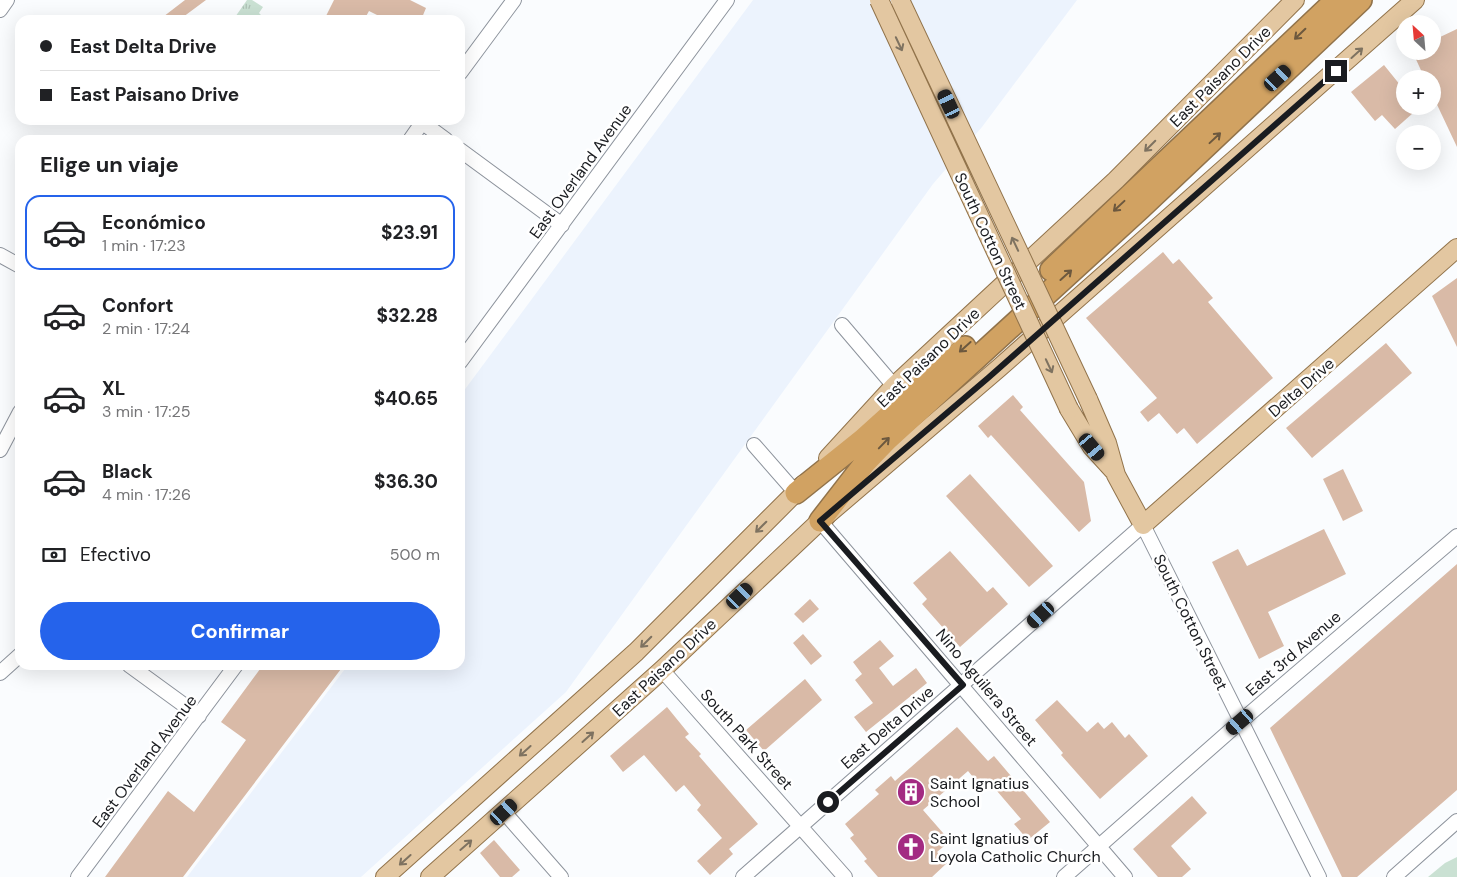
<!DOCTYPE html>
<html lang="es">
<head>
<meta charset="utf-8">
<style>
  :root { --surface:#fff; --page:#f2f2f2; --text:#202124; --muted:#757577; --line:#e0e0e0; --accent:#2563eb }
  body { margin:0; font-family:"DM Sans",sans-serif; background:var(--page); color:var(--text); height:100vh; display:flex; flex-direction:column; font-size:19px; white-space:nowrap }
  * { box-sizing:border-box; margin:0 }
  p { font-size:16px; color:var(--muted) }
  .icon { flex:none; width:28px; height:28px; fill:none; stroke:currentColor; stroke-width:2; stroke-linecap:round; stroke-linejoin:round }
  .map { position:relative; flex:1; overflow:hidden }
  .sheet { position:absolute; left:15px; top:135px; width:450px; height:535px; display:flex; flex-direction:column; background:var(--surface); border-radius:15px; box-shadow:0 5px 20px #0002 }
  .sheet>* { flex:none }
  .banner { position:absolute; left:15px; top:15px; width:450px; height:110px; border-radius:15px; box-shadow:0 5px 20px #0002; display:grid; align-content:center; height:110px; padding:0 25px; background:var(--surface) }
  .needle { width:32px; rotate:334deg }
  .buttons { position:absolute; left:1396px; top:15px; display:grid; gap:10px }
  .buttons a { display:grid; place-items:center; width:45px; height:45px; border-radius:50%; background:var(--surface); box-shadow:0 5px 20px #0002; font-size:25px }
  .end { position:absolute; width:22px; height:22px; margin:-11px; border:6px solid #1a1c20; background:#fff; box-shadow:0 0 0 2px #fff }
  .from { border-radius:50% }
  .car { position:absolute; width:15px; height:30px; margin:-15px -8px; border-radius:6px; box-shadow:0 0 4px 1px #0007; background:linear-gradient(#222 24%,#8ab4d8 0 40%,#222 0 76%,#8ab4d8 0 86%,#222 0) }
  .banner b { display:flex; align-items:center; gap:18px; height:48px; font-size:19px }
  .banner b+b { border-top:1px solid var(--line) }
  .banner i { width:12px; height:12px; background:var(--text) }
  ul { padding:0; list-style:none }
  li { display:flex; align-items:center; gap:15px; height:75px; margin:0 10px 8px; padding:0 15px; border:2px solid transparent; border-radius:15px }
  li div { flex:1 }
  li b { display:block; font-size:19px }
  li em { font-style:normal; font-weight:700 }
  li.current { border-color:var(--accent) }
  li>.icon { width:45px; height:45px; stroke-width:1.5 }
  h2 { padding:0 25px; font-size:22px; line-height:60px }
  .pay { display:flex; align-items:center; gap:12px; height:55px; padding:0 25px; font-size:19px }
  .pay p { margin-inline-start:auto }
  .cta { display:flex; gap:10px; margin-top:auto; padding:10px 25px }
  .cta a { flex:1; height:58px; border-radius:30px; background:var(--accent); color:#fff; font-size:20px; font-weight:700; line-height:58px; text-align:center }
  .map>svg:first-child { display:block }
  .built { fill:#ecf3fd }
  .grass { fill:url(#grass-tufts) }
  .garden { fill:#cae1d3 }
  .building { fill:#d9baa7 }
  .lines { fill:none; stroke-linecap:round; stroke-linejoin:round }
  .minor-casing { stroke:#8d939c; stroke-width:16 }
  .major-casing { stroke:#91734b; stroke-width:20 }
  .highway-casing { stroke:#91734b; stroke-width:24 }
  .minor { stroke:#fff; stroke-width:14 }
  .major { stroke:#e3c7a1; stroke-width:18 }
  .highway { stroke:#d1a262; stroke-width:21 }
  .major-bridge-casing { stroke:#91734b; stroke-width:20; stroke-linecap:butt }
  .major-bridge { stroke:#e3c7a1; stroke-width:18 }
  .oneway { stroke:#6c583e }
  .oneway2 { stroke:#7e7260 }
  .route { stroke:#1a1c20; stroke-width:6 }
  .labels { text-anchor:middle; stroke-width:5; stroke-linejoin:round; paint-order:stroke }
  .street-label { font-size:16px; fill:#1a1c20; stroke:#fff }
  .poi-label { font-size:16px; fill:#1a1c20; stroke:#fff; text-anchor:start }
</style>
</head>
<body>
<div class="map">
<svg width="1457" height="877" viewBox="0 0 1457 877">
  <defs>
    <pattern id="grass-tufts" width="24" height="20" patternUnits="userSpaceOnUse" patternTransform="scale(1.25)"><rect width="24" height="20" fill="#cae1d3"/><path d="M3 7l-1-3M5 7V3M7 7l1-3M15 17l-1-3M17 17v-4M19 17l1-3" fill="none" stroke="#adc0b5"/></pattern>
  </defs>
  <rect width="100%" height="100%" fill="#fafcfe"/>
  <!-- built -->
  <path class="built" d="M753 0H1077L982 127 933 184 566 692 361 877H187L348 665H460V396Z"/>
  <!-- grass -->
  <path class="grass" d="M247 0H252L263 7 259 13 264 18 273 20H233Z"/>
  <!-- garden -->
  <path class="garden" d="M1457 857V877H1428L1445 863Z"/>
  <!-- building -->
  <path class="building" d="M185 0H206L179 20H159Z
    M334 0H410L426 8 421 20H387L369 11 364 20H324Z
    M1457 29V147L1432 94V79H1425L1414 55 1423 51H1432V47L1440 43 1438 38Z
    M1384 65 1405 91V106L1413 113 1395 129 1382 115 1375 121 1351 92Z
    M1163 252 1173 264 1179 259 1213 298 1208 302 1273 378 1197 444 1184 428 1177 434 1159 413 1148 422 1140 412 1157 398 1086 318Z
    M1457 278V347L1432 296Z
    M1386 343 1412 373 1312 458 1286 428Z
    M1013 395 1023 407 1020 410 1084 482 1091 521 1079 532 991 435 988 438 978 426Z
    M1343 469 1363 511 1343 521 1323 479Z
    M970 474 1053 566 1029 587 946 496Z
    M1324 529 1346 574 1268 612 1284 646 1259 659 1212 562 1238 549 1247 566Z
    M950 551 987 592 993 587 1008 604 960 647 922 604 927 599 913 583Z
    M1457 564V790L1357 877H1342L1270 728Z
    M810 599 819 609 803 623 794 614Z
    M803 634 822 656 811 665 793 643Z
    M880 640 894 656 879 668 893 686 916 668 927 683 866 732 854 717 873 703 855 680 862 674 853 662Z
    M263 665H344L183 877H105L168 791 194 812 246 740 221 722Z
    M805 679 822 700 764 751 746 730Z
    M1057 700 1087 732 1098 722 1104 729 1112 722 1125 738 1129 734 1148 756 1100 799 1061 755 1063 753 1035 720Z
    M667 707 689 734 685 737 701 754 699 756 758 824 729 849 733 854 710 875 697 861 722 838 697 810 701 805 684 785 676 792 644 755 623 772 610 756Z
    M957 727 988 761 994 756 1050 822 1028 840 1014 824 1021 819 991 784 984 790 968 771 923 810 950 841 937 852 947 863 932 877H878L864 861 867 859 850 838 854 835 845 824 879 794 875 790 891 776 895 781Z
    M1192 796 1207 813 1171 846 1191 869 1182 877H1158L1133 849Z
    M494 840 520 870 512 877H500L480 853Z"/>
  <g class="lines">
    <defs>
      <path id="minor" d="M0 10 7 0
        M460 73 514 0
        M423 123 446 140
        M410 140 424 120
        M460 150 562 225
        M0 255 20 266
        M842 325 894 386
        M460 362 727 0
        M754 445 796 493
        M0 450 20 412
        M820 521 1125 877
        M129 665 199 716
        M662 670 845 877
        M0 673 20 655
        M504 812 561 877
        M78 877 236 665
        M743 877 1143 525 1319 877
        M1064 877 1240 722 1457 536
        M1394 877 1457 821"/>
      <path id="major" d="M1088 399 1107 443 1116 475 1143 525 1457 248
        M1069 409 1092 447 1113 470
        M828 458 894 386 1116 180 1295 0
        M385 877 636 652 804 484
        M430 877 662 670 820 521 999 368 1415 0"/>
      <path id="highway" d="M1051 270 1336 0
        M796 493 862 440 965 347
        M820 521 865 463 887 440 1141 208 1361 0"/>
    </defs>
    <!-- minor casing -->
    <use href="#minor" class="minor-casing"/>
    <!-- major casing -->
    <use href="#major" class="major-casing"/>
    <!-- highway casing -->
    <use href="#highway" class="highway-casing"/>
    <!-- minor -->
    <use href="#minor" class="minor"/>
    <!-- major -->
    <use href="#major" class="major"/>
    <!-- highway -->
    <use href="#highway" class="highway"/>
    <defs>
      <path id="major-bridge" d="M879 0 1069 409
        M900 0 1088 399"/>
    </defs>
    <!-- major-bridge casing -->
    <use href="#major-bridge" class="major-bridge-casing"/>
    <!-- major-bridge -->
    <use href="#major-bridge" class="major-bridge"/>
  </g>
  <!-- one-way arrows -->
  <defs><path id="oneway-shaft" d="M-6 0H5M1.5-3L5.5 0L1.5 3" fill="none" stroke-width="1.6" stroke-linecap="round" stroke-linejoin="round" transform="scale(1.25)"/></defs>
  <g class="oneway">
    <use href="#oneway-shaft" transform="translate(1300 34) rotate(136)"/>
    <use href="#oneway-shaft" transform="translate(1215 138) rotate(-43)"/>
    <use href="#oneway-shaft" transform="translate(1119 206) rotate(137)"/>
    <use href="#oneway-shaft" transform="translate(1066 275) rotate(-42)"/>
    <use href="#oneway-shaft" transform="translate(965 347) rotate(138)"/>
    <use href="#oneway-shaft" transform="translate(884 443) rotate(-46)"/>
  </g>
  <g class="oneway2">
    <use href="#oneway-shaft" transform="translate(899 44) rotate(65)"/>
    <use href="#oneway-shaft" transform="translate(1357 53) rotate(-42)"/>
    <use href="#oneway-shaft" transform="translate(1150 146) rotate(135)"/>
    <use href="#oneway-shaft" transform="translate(1015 244) rotate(-115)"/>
    <use href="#oneway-shaft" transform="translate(1049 366) rotate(65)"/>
    <use href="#oneway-shaft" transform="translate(761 527) rotate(135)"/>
    <use href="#oneway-shaft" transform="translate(646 642) rotate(135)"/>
    <use href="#oneway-shaft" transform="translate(588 737) rotate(-42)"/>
    <use href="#oneway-shaft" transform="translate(525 751) rotate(138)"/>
    <use href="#oneway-shaft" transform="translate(466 845) rotate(-41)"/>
    <use href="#oneway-shaft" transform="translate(405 860) rotate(138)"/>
  </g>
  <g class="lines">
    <!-- route -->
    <path class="route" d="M828 802 963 685 820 521 988 378 1336 71"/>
  </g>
  <!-- icons -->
  <defs>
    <symbol id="building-disc" viewBox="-11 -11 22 22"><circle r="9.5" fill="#a32b82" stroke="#fff"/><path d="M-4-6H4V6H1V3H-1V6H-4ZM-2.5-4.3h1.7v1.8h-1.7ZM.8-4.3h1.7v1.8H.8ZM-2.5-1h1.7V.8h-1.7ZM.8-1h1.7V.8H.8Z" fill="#fff"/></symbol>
    <symbol id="church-disc" viewBox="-11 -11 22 22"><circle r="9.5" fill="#a32b82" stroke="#fff"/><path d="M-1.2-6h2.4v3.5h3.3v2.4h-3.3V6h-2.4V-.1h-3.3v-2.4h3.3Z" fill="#fff"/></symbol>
  </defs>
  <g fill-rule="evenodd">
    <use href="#building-disc" x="895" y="776" width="32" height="32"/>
    <use href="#church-disc" x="895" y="831" width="32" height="32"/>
  </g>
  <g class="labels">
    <!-- street labels -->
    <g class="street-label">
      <text transform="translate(1220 76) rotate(-45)" y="6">East Paisano Drive</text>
      <text transform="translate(580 171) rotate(-54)" y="6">East Overland Avenue</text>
      <text transform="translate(991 241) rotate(65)" y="6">South Cotton Street</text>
      <text transform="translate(928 357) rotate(-44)" y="6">East Paisano Drive</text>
      <text transform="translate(1301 387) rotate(-41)" y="6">Delta Drive</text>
      <text transform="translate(1191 622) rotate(64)" y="6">South Cotton Street</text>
      <text transform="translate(1293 653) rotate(-41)" y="6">East 3rd Avenue</text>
      <text transform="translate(664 667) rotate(-43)" y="6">East Paisano Drive</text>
      <text transform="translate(987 687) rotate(50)" y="6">Nino Aguilera Street</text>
      <text transform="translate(887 727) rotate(-41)" y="6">East Delta Drive</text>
      <text transform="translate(747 739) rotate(48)" y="6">South Park Street</text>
      <text transform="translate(144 761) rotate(-53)" y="6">East Overland Avenue</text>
    </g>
    <!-- poi labels -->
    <g class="poi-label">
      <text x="930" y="789">Saint Ignatius<tspan x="930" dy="18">School</tspan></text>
      <text x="930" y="844">Saint Ignatius of<tspan x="930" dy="18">Loyola Catholic Church</tspan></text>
    </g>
  </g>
</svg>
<div class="buttons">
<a><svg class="needle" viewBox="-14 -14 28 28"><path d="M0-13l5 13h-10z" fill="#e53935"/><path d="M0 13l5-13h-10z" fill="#757577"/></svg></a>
<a>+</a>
<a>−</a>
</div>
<i class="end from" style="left:828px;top:802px"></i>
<i class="end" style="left:1336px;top:71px"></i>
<i class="car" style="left:1278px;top:78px;rotate:47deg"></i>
<i class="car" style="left:949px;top:104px;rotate:335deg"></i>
<i class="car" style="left:1092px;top:447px;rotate:140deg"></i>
<i class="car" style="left:740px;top:596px;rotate:46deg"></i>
<i class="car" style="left:1041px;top:615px;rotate:228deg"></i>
<i class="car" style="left:1240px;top:722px;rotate:229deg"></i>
<i class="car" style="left:504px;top:812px;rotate:48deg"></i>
<div class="banner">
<b><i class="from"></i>East Delta Drive</b>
<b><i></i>East Paisano Drive</b>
</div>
<section class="sheet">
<h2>Elige un viaje</h2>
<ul>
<li class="current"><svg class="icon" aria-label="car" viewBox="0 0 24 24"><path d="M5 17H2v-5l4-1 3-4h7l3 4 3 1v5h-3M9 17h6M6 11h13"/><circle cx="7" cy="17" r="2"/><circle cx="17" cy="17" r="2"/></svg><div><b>Económico</b><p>1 min · 17:23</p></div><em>$23.91</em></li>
<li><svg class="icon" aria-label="car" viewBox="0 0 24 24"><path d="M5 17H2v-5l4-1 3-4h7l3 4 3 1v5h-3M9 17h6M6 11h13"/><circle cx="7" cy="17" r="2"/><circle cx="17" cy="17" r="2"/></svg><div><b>Confort</b><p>2 min · 17:24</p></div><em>$32.28</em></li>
<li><svg class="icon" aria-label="car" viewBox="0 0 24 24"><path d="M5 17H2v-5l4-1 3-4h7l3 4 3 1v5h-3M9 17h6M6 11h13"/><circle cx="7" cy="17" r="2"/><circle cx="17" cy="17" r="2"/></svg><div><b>XL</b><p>3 min · 17:25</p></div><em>$40.65</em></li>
<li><svg class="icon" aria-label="car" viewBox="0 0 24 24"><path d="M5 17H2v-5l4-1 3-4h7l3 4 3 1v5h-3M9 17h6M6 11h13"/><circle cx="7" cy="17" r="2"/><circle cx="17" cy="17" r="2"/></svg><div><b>Black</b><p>4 min · 17:26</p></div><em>$36.30</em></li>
</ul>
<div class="pay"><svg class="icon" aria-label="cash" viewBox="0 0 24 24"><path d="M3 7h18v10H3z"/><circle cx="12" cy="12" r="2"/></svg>Efectivo<p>500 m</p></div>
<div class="cta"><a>Confirmar</a></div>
</section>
</div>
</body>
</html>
